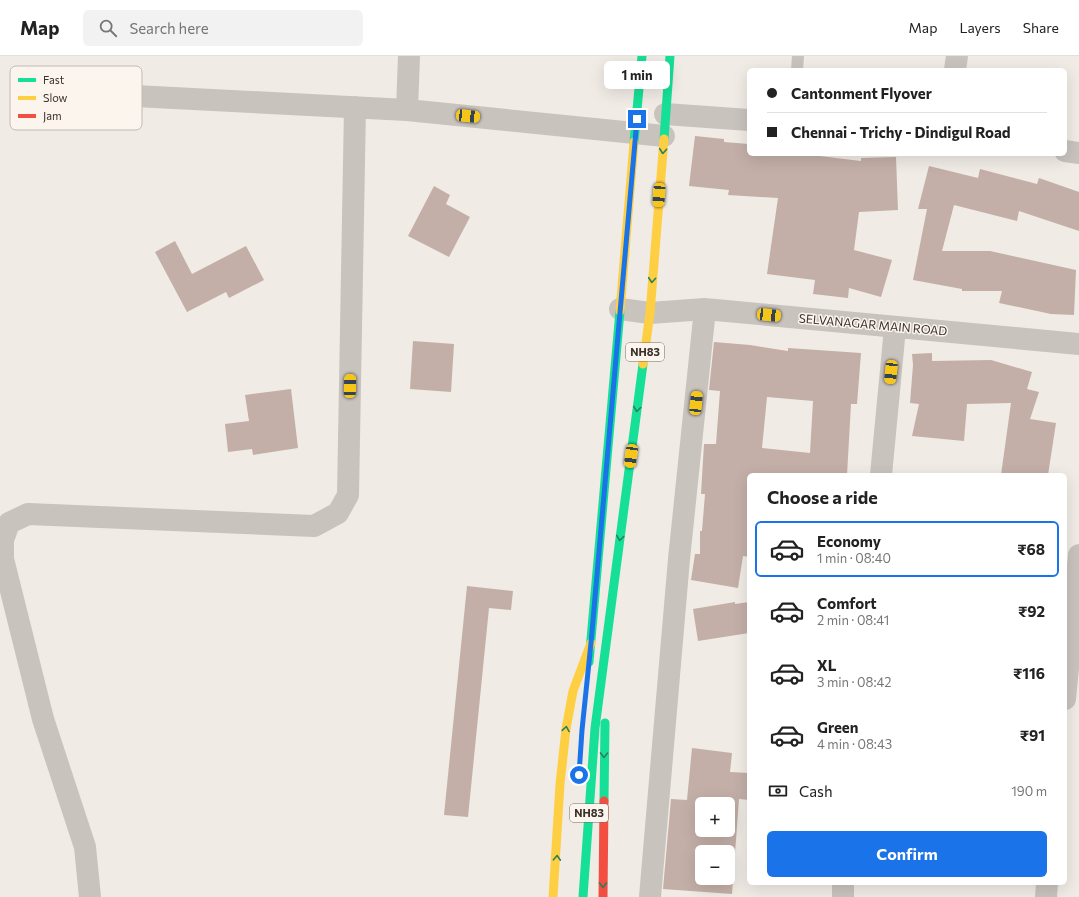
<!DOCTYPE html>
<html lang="en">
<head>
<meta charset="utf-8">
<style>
  :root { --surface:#fff; --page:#f2f2f2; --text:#222; --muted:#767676; --line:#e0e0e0; --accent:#1a73e8 }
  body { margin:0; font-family:Commissioner,sans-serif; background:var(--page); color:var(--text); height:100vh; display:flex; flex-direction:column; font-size:15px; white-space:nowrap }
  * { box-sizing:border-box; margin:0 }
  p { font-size:13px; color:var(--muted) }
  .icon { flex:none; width:22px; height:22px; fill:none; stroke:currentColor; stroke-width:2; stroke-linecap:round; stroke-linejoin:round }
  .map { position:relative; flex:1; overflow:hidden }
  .side { position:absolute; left:747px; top:417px; width:320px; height:412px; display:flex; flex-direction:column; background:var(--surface); border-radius:6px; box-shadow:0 4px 16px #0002 }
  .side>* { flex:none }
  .hud { position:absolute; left:747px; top:12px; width:320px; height:88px; border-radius:6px; box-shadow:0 4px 16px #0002; display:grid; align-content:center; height:88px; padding:0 20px; background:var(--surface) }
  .fabs { position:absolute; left:695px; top:741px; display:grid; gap:8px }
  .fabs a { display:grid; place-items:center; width:40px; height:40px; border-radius:6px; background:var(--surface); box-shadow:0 4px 16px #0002; font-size:20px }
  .end { position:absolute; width:18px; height:18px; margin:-9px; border:5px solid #1a73e8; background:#fff; box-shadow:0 0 0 2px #fff }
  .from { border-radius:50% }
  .bubble { position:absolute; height:28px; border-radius:6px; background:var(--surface); box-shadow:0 4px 16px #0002; font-size:13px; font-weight:700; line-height:28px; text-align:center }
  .car { position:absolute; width:12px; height:24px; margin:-12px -6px; border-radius:5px; box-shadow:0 0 3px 1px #0007; background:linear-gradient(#f5c518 24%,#345 0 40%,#f5c518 0 76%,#345 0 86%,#f5c518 0) }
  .hud b { display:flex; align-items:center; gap:14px; height:38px; font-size:15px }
  .hud b+b { border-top:1px solid var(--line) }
  .hud i { width:10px; height:10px; background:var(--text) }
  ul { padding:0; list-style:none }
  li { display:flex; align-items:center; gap:12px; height:56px; margin:0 8px 6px; padding:0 12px; border:2px solid transparent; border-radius:6px }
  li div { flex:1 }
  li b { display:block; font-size:15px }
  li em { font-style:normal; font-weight:700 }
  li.on { border-color:var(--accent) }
  li>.icon { width:36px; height:36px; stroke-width:1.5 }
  h2 { padding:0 20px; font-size:18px; line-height:48px }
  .pay { display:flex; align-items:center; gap:10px; height:44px; padding:0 20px; font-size:15px }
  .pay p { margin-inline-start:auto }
  .primary-button { display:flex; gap:8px; margin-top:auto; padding:8px 20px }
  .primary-button a { flex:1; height:46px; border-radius:6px; background:var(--accent); color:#fff; font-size:16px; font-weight:700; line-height:46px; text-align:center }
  header { display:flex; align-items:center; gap:24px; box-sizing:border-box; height:56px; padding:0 20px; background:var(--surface); border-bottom:1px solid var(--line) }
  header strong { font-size:19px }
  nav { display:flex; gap:22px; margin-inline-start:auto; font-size:14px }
  .search { width:280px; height:36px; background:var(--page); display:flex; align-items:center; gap:10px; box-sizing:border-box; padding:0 14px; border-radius:6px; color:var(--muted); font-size:15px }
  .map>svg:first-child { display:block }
  .building { fill:#c3afa7; fill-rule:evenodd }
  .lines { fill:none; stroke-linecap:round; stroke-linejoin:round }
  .lane { stroke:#c9c3be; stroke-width:12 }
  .street { stroke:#c9c3be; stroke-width:22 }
  .fast { stroke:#16e098; stroke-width:9 }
  .slow { stroke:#ffcf43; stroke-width:9 }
  .jam { stroke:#f24e42; stroke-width:9 }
  .oneway { stroke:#2a7f5c }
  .route { stroke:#1a73e8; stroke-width:5 }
  .labels { text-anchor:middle; stroke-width:3; stroke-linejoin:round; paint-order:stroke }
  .shield { fill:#fbf5ee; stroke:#756b66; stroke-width:1 }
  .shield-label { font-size:11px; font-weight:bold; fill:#3b302b }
  .street-label { font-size:12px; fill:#3b302b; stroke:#fbf5ee }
  .key { fill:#fbf5ee; stroke:#c1bab4; stroke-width:1 }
  .key-label { font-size:11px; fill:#3b302b }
</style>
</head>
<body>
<header>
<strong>Map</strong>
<div class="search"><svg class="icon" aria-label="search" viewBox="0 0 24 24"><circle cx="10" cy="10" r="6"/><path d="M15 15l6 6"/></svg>Search here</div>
<nav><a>Map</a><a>Layers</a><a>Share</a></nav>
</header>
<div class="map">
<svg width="1079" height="841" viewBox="0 0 1079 841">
  <rect width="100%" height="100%" fill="#f0ebe5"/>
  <!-- building -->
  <path class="building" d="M695 80 724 83V86L749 88V98H803L861 105V102L896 101 898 154 859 156 854 194 892 204 881 241 849 232 848 242 813 238 815 224 767 218 778 142 728 139 729 134 689 130Z
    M929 110 978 122 980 113 1037 128 1039 122 1079 136V175L1019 155 1017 165 954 149 942 195H990L1076 214 1074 259 1051 258 999 247 1002 235H962V233L913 224 927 153H918Z
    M434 130 450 139 446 148 470 161 449 201 408 180Z
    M175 185 192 218 246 190 264 224 229 242 226 236 187 256 155 196Z
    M413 285 454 288 451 336 410 333Z
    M714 286 750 289 788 295V292L861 297 857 348H851L847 419H749V501L743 500 738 532 691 524 695 498H700V475H702L705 438H701L704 388H716L720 335 709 334ZM767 341 813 345 810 397 762 392Z
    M932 297V305L991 304 1032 316 1027 333 1039 336 1030 363 1056 367 1048 419H1001L1011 347 967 348 964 385 912 380 919 348 910 347 913 309 912 298Z
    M291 333 298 392 253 399 252 393 228 396 225 368 249 365 245 339Z
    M467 530 513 535 511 554 489 552 468 761 444 759Z
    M735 546V548L749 546V577L698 585 693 553Z
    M692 692 732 697 730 716 749 717V744L739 743 732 838 663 833 671 743 687 744ZM702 748H728V774H702ZM702 796H728V822H702Z"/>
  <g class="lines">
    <!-- lane -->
    <path class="lane" d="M797 14 798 0"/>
    <!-- street -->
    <path class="street" d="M955 14 957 0
      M76 47 135 40 407 54 664 80
      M407 54 409 0
      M665 58 749 64
      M1065 95 1079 97
      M620 253 650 257 705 253 1079 288
      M881 419 895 272
      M1065 643 1079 499
      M90 841 85 791 43 663 3 503V484L9 467 28 458 314 470 338 457 348 439 355 51
      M650 841 679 503 705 253
      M843 841V827
      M1046 841 1047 827"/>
    <!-- fast -->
    <path class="fast" d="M664 83 670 0
      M634 86 642 0
      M589 606 620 255
      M604 745 605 667
      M583 841 595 672 643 308"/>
    <!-- slow -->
    <path class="slow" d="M620 255 634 86
      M643 308 650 257 664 83
      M553 841 560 728 566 673 573 635 591 587"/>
    <!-- jam -->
    <path class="jam" d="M603 841 604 745"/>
  </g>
  <!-- one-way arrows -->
  <defs><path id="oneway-chevron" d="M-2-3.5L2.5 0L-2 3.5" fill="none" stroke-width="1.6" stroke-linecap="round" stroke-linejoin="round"/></defs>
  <g class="oneway">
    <use href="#oneway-chevron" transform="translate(663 95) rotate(95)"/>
    <use href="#oneway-chevron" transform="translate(652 224) rotate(95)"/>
    <use href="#oneway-chevron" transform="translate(637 353) rotate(98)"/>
    <use href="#oneway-chevron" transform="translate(620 482) rotate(98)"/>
    <use href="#oneway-chevron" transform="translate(566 673) rotate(-81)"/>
    <use href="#oneway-chevron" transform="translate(604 699) rotate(91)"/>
    <use href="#oneway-chevron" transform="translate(557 802) rotate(-87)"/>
    <use href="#oneway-chevron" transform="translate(603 829) rotate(91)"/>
  </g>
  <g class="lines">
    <!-- route -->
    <path class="route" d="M579 719 582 674 591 587 637 63"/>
  </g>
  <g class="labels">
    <!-- shield labels -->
    <g class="shield">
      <rect x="626" y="287" width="38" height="18" rx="3"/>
      <rect x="570" y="748" width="38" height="18" rx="3"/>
    </g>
    <g class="shield-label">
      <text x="645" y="300">NH83</text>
      <text x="589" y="761">NH83</text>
    </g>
    <!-- street labels -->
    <g class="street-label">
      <text transform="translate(873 269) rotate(5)" y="4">SELVANAGAR MAIN ROAD</text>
    </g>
  </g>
  <!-- legend -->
  <rect x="10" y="10" width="132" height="64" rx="6" class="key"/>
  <rect x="18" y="22" width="18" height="4" fill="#16e098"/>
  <rect x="18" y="40" width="18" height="4" fill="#ffcf43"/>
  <rect x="18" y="58" width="18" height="4" fill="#f24e42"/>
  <g class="key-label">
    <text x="43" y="28">Fast</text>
    <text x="43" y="46">Slow</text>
    <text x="43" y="64">Jam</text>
  </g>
</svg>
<div class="fabs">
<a>+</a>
<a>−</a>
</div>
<i class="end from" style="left:579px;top:719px"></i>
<i class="end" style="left:637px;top:63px"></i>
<div class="bubble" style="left:604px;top:5px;width:66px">1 min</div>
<i class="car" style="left:468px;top:60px;rotate:96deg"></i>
<i class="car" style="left:659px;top:139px;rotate:184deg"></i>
<i class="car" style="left:769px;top:259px;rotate:96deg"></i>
<i class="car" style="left:891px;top:316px;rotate:186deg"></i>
<i class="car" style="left:350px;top:330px;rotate:1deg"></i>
<i class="car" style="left:696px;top:347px;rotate:6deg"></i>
<i class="car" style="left:631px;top:400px;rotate:188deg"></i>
<div class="hud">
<b><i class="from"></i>Cantonment Flyover</b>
<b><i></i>Chennai - Trichy - Dindigul Road</b>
</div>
<section class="side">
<h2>Choose a ride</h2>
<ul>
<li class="on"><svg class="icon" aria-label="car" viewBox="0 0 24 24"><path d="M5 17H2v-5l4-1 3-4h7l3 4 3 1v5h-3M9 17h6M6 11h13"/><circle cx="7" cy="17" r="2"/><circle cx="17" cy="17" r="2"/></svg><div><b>Economy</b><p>1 min · 08:40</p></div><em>₹68</em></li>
<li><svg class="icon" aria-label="car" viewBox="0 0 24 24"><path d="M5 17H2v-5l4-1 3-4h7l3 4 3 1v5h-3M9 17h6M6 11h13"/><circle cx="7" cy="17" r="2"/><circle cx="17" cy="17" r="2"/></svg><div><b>Comfort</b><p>2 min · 08:41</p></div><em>₹92</em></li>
<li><svg class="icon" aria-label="car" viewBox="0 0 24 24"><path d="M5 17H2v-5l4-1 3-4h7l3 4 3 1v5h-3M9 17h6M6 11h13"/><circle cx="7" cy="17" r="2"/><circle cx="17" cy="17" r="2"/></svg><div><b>XL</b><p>3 min · 08:42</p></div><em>₹116</em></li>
<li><svg class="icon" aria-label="car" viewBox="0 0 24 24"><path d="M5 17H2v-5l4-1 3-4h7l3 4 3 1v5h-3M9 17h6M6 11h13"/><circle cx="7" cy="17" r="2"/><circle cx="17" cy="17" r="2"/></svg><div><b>Green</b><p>4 min · 08:43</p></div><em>₹91</em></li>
</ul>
<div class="pay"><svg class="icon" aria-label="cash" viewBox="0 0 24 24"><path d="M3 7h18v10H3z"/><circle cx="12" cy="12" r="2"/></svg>Cash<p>190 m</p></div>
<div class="primary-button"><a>Confirm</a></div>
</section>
</div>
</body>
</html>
